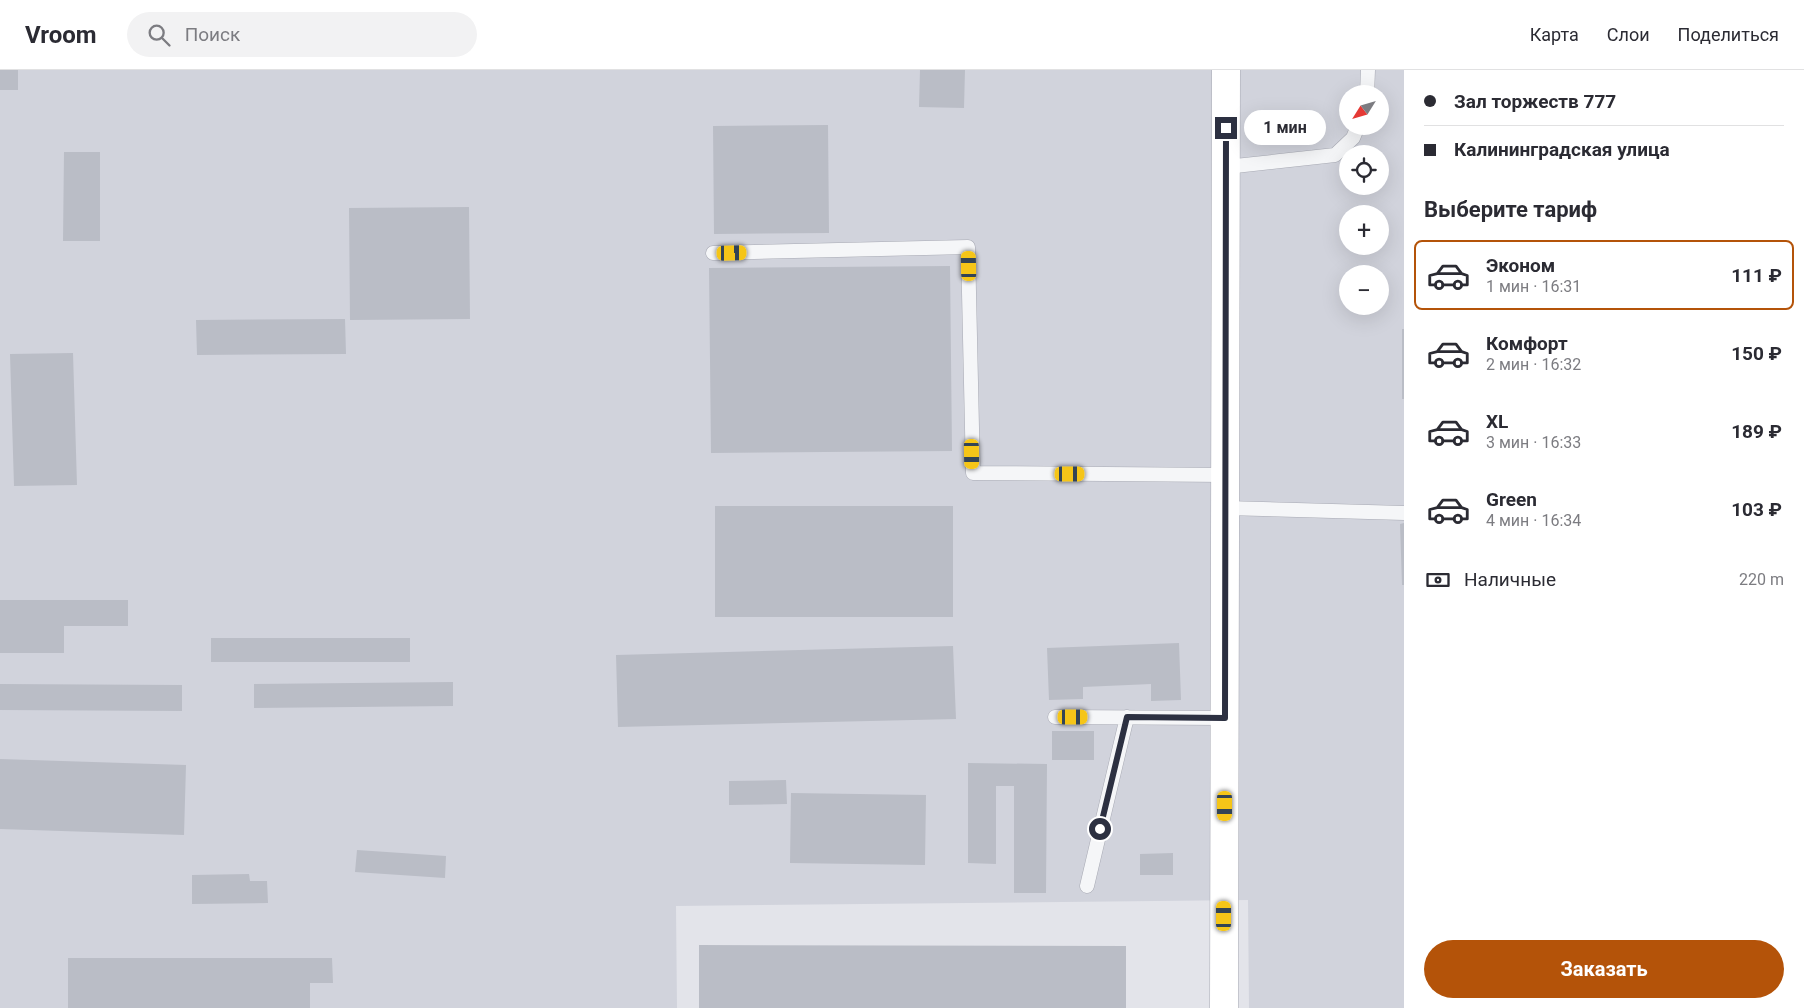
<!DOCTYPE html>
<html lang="ru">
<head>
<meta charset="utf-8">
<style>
  :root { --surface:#fff; --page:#f2f2f3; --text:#2b2b33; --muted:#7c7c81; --line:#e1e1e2; --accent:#b45309 }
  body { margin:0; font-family:Roboto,sans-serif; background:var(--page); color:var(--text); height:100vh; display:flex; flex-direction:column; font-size:19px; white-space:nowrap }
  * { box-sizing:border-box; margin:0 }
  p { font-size:16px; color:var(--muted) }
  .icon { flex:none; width:28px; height:28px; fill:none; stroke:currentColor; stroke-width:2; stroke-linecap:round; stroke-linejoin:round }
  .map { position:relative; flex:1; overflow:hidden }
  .sheet { display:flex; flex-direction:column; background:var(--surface); width:400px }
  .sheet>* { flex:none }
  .guide { display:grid; align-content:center; height:110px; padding:0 20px; background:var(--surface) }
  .needle { width:32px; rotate:233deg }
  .fabs { position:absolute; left:1339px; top:15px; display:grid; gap:10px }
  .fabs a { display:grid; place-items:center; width:50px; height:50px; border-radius:50%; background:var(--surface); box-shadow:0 5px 20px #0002; font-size:25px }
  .end { position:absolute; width:22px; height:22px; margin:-11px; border:6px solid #2c3041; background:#fff; box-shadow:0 0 0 2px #fff }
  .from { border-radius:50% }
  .bubble { position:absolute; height:35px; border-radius:18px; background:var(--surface); box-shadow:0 5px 20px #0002; font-size:16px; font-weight:700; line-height:35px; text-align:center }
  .car { position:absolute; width:15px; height:30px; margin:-15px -8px; border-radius:6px; box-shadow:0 0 4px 1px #0007; background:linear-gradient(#f5c518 24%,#345 0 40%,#f5c518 0 76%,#345 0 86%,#f5c518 0) }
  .guide b { display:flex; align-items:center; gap:18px; height:48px; font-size:19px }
  .guide b+b { border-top:1px solid var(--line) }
  .guide i { width:12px; height:12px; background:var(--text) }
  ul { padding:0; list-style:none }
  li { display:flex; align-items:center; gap:15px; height:70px; margin:0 10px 8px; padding:0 10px; border:2px solid transparent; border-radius:8px }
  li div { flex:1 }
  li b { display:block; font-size:19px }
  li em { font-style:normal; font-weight:700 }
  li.current { border-color:var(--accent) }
  li>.icon { width:45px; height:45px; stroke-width:1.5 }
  h2 { padding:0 20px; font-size:22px; line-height:60px }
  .pay { display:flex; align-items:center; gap:12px; height:55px; padding:0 20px; font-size:19px }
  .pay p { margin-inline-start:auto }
  .primary-button { display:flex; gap:10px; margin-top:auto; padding:10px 20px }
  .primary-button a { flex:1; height:58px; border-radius:30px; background:var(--accent); color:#fff; font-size:20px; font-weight:700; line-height:58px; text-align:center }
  header { display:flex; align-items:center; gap:30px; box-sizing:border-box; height:70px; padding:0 25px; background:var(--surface); border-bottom:1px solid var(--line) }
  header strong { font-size:24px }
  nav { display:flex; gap:28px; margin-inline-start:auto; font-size:18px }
  .search { width:350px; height:45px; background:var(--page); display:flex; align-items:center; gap:12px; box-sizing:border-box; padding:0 18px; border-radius:28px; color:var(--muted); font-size:19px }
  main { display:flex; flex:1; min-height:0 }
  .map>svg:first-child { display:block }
  .built { fill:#d1d3dc; fill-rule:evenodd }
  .building { fill:#babdc6 }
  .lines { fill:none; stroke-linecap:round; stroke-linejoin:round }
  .lane-casing { stroke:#a8aab4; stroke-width:15 }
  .secondary-casing { stroke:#a8aab4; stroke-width:29 }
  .lane { stroke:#f5f6f8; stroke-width:14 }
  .secondary { stroke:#fff; stroke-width:28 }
  .route { stroke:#2c3041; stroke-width:6 }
</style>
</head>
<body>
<header>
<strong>Vroom</strong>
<div class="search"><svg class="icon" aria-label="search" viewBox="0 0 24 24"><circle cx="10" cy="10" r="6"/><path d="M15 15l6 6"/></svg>Поиск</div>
<nav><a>Карта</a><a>Слои</a><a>Поделиться</a></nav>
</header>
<main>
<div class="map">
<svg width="1404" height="938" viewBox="0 0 1404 938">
  <rect width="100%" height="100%" fill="#e3e4ea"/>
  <!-- built -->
  <path class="built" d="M0 0H1404V938H1249L1248 830 676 836 677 938H0ZM1348 24H1380V56H1348ZM1348 84H1380V116H1348ZM1348 144H1380V176H1348ZM1348 204H1380V236H1348Z"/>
  <!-- building -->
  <path class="building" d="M0 0H18V20H0Z
    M920 0H965L964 38 919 37Z
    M828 55 829 163 714 164 713 56Z
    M64 82H100V171H63Z
    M469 137 470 249 350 250 349 138Z
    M950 196 952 381 711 383 709 198Z
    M345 249 346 284 197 285 196 250Z
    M1402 259H1404V329H1402Z
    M73 283 77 415 14 416 10 284Z
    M715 436H953V547H715Z
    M1404 453V515H1402L1400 454Z
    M0 530H128V556H64V583H0Z
    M211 568H410V592H211Z
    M1179 573 1181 630 1151 631V614L1083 617V629L1049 630 1047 578Z
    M953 576 956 649 618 657 616 585Z
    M453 612V636L254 638V614Z
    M0 614 182 615V641L0 640Z
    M1052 661H1094V690H1052Z
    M0 689 186 695 184 765 0 759Z
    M968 693 1047 694 1046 823H1014V716H996V794L968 793Z
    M786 710 787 734 729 735V711Z
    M791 723 926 725 925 795 790 793Z
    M357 780 446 786 445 808 355 802Z
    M1173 783V805H1140V784Z
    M249 804 250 811H267L268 833 192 834V805Z
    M699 875 1126 876V938H699Z
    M68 888H332L333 913H310V938H68Z"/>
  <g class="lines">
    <defs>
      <path id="lane" d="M1367 24 1368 0
        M1226 97 1335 85 1353 68 1358 56
        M713 183 968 177 973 403 1226 405
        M1225 438 1404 443
        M1055 647 1225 648
        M1087 816 1127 647"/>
      <path id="secondary" d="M1224 938 1226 0"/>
    </defs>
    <!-- lane casing -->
    <use href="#lane" class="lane-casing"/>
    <!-- secondary casing -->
    <use href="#secondary" class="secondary-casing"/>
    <!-- lane -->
    <use href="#lane" class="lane"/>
    <!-- secondary -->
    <use href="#secondary" class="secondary"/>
  </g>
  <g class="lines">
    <!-- route -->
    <path class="route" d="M1100 759 1127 647 1225 648 1226 58"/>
  </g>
</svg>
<div class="fabs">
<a><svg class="needle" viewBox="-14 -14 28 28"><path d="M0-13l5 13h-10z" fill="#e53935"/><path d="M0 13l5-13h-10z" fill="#7c7c81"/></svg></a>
<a><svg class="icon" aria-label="locate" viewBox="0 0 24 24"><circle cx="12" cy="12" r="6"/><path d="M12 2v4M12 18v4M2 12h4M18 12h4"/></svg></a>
<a>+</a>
<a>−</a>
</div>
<i class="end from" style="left:1100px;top:759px"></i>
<i class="end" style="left:1226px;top:58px"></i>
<div class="bubble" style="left:1244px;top:40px;width:82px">1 мин</div>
<i class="car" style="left:732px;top:183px;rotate:89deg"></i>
<i class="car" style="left:969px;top:196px;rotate:359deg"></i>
<i class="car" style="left:972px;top:384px;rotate:179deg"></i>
<i class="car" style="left:1070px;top:404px;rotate:90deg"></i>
<i class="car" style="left:1073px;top:647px;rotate:90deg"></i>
<i class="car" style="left:1225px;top:736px;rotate:180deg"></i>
<i class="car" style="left:1224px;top:846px;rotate:0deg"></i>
</div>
<section class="sheet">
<div class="guide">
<b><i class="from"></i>Зал торжеств 777</b>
<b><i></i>Калининградская улица</b>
</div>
<h2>Выберите тариф</h2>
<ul>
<li class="current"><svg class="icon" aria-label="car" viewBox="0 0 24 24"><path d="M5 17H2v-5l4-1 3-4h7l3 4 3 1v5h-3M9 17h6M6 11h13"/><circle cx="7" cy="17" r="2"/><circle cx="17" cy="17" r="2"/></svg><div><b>Эконом</b><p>1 мин · 16:31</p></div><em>111 ₽</em></li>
<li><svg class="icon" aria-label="car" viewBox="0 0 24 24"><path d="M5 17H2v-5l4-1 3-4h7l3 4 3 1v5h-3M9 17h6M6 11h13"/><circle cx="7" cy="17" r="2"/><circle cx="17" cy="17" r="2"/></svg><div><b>Комфорт</b><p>2 мин · 16:32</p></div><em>150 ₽</em></li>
<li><svg class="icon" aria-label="car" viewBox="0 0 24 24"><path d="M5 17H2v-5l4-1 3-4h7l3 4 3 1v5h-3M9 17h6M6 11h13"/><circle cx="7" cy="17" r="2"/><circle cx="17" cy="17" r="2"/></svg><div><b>XL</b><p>3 мин · 16:33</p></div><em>189 ₽</em></li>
<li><svg class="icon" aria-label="car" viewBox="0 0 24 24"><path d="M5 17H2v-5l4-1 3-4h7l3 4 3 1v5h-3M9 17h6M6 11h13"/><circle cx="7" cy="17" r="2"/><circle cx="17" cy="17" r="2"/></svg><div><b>Green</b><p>4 мин · 16:34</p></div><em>103 ₽</em></li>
</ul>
<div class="pay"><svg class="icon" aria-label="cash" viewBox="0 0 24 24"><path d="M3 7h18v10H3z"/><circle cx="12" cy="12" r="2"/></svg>Наличные<p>220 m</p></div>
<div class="primary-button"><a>Заказать</a></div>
</section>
</main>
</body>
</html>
